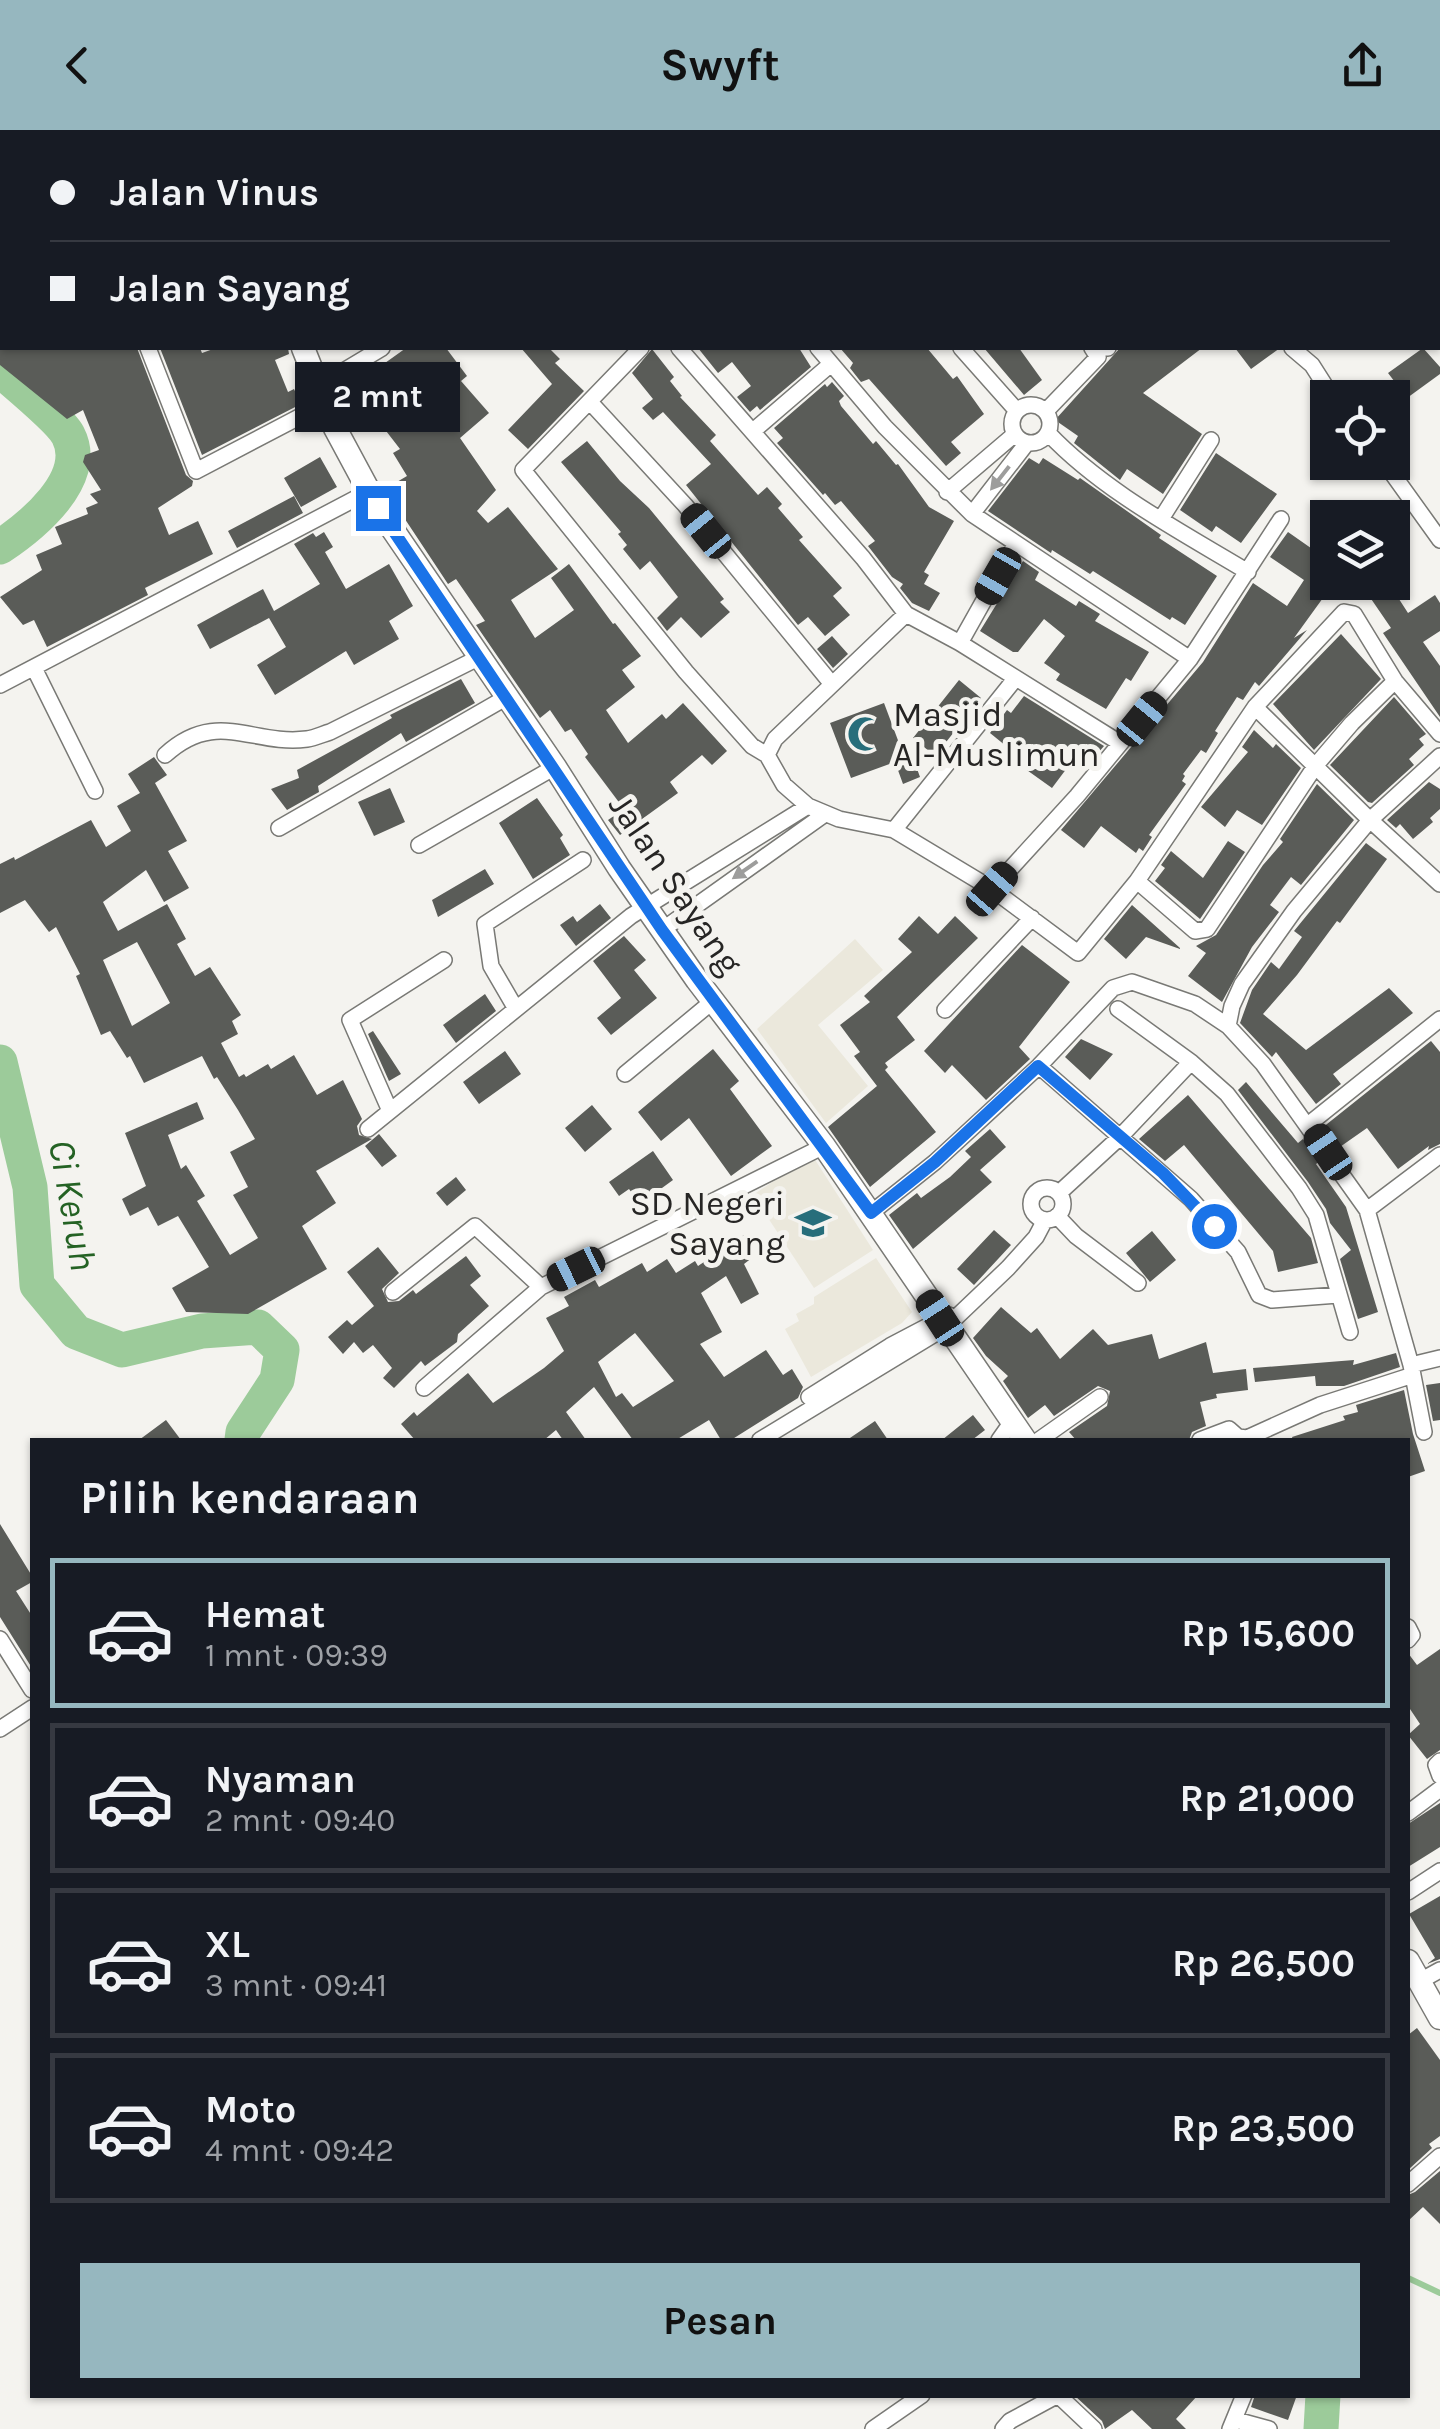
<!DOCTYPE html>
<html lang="id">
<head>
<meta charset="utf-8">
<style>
  :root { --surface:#171b24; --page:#20242c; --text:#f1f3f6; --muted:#9ea1a6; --line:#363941; --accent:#96b7bf }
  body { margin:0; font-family:Karla,sans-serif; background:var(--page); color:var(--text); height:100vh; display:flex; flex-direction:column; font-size:38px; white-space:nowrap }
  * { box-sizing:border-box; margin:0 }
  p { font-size:32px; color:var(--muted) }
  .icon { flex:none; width:55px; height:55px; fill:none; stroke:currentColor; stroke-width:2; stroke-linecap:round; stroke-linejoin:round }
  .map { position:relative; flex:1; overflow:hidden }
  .panel { position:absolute; left:30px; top:1308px; width:1380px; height:960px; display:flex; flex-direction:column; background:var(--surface); border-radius:0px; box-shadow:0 2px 8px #0004 }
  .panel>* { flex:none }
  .hud { position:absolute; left:0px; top:0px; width:1440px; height:220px; box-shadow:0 2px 8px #0004; display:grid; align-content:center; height:220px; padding:0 50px; background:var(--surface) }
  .controls { position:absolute; left:1310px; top:250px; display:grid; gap:20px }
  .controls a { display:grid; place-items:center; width:100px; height:100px; border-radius:0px; background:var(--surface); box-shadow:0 2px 8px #0004; font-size:50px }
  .end { position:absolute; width:45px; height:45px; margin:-22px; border:12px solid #1a73e8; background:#fff; box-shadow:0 0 0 5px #fff }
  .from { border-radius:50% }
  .bubble { position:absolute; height:70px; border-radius:0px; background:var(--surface); box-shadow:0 2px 8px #0004; font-size:32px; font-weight:700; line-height:70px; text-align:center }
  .car { position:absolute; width:30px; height:60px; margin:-30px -15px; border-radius:12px; box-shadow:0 0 8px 2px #0007; background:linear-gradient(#222 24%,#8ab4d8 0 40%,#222 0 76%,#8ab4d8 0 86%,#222 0) }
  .hud b { display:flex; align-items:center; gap:35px; height:95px; font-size:38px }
  .hud b+b { border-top:2px solid var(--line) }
  .hud i { width:25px; height:25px; background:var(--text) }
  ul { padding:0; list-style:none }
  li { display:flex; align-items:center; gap:30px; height:150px; margin:0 20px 15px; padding:0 30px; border:5px solid var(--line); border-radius:0px }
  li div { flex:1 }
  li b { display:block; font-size:38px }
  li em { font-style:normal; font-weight:700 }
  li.active { border-color:var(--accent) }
  li>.icon { width:90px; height:90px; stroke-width:1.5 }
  h2 { padding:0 50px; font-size:45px; line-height:120px }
  .cta { display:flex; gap:20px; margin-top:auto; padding:20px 50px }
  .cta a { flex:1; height:115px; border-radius:0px; background:var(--accent); color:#111; font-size:40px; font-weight:700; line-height:115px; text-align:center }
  header { display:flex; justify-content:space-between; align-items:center; height:130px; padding:0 50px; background:var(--accent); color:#111; font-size:45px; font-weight:700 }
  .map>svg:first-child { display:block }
  .built { fill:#ebe8dc }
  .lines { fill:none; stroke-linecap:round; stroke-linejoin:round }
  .stream { stroke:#9ccb9a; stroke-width:6 }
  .river { stroke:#9ccb9a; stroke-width:35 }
  .building { fill:#5a5c58; fill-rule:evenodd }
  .minor-casing { stroke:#797975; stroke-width:18 }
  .secondary-casing { stroke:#797975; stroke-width:25 }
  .minor { stroke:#fff; stroke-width:15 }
  .secondary { stroke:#fff; stroke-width:22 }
  .oneway { fill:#9d9d9c }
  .route { stroke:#1a73e8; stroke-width:12 }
  .labels { text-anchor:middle; stroke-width:10; stroke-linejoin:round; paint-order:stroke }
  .poi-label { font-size:35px; fill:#262524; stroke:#f4f3ef; text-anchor:start }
  .street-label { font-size:35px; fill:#262524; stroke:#f4f3ef }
  .water-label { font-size:38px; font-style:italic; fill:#246224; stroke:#f4f3ef }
</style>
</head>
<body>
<header><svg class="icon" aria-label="back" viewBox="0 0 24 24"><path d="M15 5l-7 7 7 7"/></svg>Swyft<svg class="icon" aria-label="share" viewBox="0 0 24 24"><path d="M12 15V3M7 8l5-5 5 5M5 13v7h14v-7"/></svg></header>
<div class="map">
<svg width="1440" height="2299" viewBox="0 0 1440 2299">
  <rect width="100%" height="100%" fill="#f4f3ef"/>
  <!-- built -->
  <path class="built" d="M855 809 883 840 818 895 868 956 826 993 757 899Z
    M812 1025 873 1120 814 1158 753 1065Z
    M876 1128 912 1182 902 1193 811 1247 785 1199 799 1191 796 1184 814 1174V1167Z"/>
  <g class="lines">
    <!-- stream -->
    <path class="stream" d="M1408 2148 1440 2163"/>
    <!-- river -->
    <path class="river" d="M197 2 198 0
      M0 125 2 122
      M0 240C15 253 60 290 68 305 91 349 30 397 0 417
      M0 932 30 1057 37 1155 76 1202 122 1220 202 1201 258 1197 282 1220 277 1250 243 1302 242 1310
      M1321 2299 1323 2265"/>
  </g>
  <!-- building -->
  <path class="building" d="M0 218H137L186 345 193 351 192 356 158 378 169 405 198 391 213 424 145 458 148 465 47 517 34 490 23 495 0 467 42 440 36 425 62 414 55 397 88 384 86 378 98 373 90 364 101 360 83 332 85 325 99 320 83 280 67 289 0 235Z
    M160 218H200L202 223 216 218H288L289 224 275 230 288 262 294 259 301 274 202 325Z
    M406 218H446L467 246 461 251 489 283 460 308 496 360 477 381 488 393 508 377 558 439 511 470 535 508 574 480 551 448 569 434 613 494 615 493 641 526 622 540 635 557 606 580 628 613 662 584 666 589 683 573 727 621 712 635 702 625 670 652 678 663 620 705 608 690 624 679 585 627 588 624 571 599 565 602 550 580 540 588 476 495 485 491 456 449 448 454 385 359 407 346 393 323 400 319 366 275 357 281 343 263Z
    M521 218H549L560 229 555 233 584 261 528 319 508 300 552 254Z
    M698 218H799L811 237 760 280 757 276 750 282 737 267 751 256 732 232 718 243Z
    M840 218H927L953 249 957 246 984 284 951 312 961 323 946 336 869 249 861 252 850 238 853 233Z
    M984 218H1019L1042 250 1024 265Z
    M1120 218H1202L1143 263 1202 304 1163 364 1127 339 1120 350 1074 313 1078 306 1055 290Z
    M1235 218H1280L1251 239Z
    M1423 218 1440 237V244L1407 268 1388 243Z
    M652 219 674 247 670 251 682 266 680 267 716 305 710 311 758 365 767 357 782 374 778 378 803 407 799 410 842 458 833 466 850 485 825 506 808 487 798 495 686 355 711 334 663 282 653 290 642 278 653 269 632 243Z
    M832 252 844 266 839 271 841 276 873 314 876 311 896 335 898 334 929 377 954 391 924 442 929 445 924 454 940 463 929 481 912 473 900 458 903 454 892 447 868 416 875 411 841 371 835 375 825 363 823 365 777 313 783 308 774 298 825 254 827 257Z
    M587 311 620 351 649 378 724 469 720 472 730 482 701 508 681 487 667 501 657 488 678 467 650 431 640 440 623 419 627 415 618 404 621 402 561 332Z
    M1216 323 1277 364 1241 413 1216 396 1212 402 1180 380Z
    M320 327 337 357 301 377 284 348Z
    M1029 328 1039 334 1043 328 1078 350 1080 348 1161 405 1159 408 1217 446 1185 495 1172 487 1170 490 1093 441 1090 444 1052 420 1051 423 988 381Z
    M294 366 303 383 237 418 228 401Z
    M324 402 333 417 325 422 346 459 389 434 413 476 389 491 399 509 354 535 346 521 275 565 257 535 286 517 269 488 210 519 197 495 263 459 274 481 320 454 294 414 313 403 316 407Z
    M1288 402 1328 430V461L1294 508 1307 500 1259 556 1255 552 1243 570 1237 567 1215 601 1218 603 1206 623 1201 620 1183 644 1185 646 1182 651 1186 654 1149 705 1152 707 1143 721 1139 718 1136 723 1101 696 1084 718 1061 700 1203 532 1253 453 1287 476 1304 450 1270 427Z
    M1023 431 1039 442 1035 450 1076 476 1079 471 1100 484 1095 491 1149 522 1131 551 1126 548 1106 579 1056 550 1060 544 1044 533 1065 506 1044 489 1018 522H1013L980 501Z
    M1376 452H1388L1408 483 1435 465 1440 473V501L1423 512 1440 536V587L1383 503 1391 498 1365 460Z
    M1341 504 1381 549 1314 620 1273 574Z
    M832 506 848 524 833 538 817 519Z
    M461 549 475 573 406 612 401 603 318 656 319 662 287 680 271 659 299 648 297 640 392 588 390 585 394 583Z
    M959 550 981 568 935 626 913 608Z
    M1024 566 1104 616 1092 630 1079 622 1052 658 1024 638 1028 634 990 603 1007 580 1011 583Z
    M1394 567 1426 604 1419 609 1424 615 1409 629 1414 635 1372 673 1368 672 1330 635Z
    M884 573 902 621 908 614 920 647 903 654 895 632 851 648 830 593Z
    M1254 600 1273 618 1276 614 1301 638 1262 695 1237 680 1225 697 1201 677 1248 622 1242 617Z
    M154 627 167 645 155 653 187 711 168 721 189 758 164 772 146 740 103 772 118 801 167 774 186 809 177 814 195 846 210 837 241 885 232 891 238 904 221 913 239 947 244 944 246 947 268 934 271 939 294 925 317 965 343 950 362 989 357 996 359 1005 372 1009 316 1041 336 1073 302 1096 327 1139 248 1184 186 1182 172 1158 209 1137 178 1086 158 1096 148 1077 130 1086 122 1069 146 1056 125 1003 197 972 204 989 168 1005 181 1039 186 1035 205 1066 197 1071 230 1125 258 1108 233 1065 248 1057 230 1022 255 1009 238 980 217 947 214 949 202 926 144 953 130 926 127 928 110 901 101 905 76 846 80 844 56 797 49 802 25 770 0 783V734L14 727 15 730 91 690 106 717 131 701 117 676 140 663 128 644ZM137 812 170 873 132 896 103 830Z
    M1429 652 1440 659V679L1430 688 1433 692 1413 709 1400 694 1396 698 1387 690Z
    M1317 654 1354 690 1301 755 1291 747 1270 775 1279 782 1252 817 1222 872 1188 846 1206 823 1196 816 1216 805 1263 735 1283 712 1280 709Z
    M390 658 405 692 374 706 358 672Z
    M537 668 563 705 560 708 570 725 533 749 499 693Z
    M1228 711 1245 722 1200 789 1155 751 1165 738 1161 735 1171 721 1203 748Z
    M1366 713 1387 729 1340 793 1337 791 1297 845 1263 884 1306 920 1389 858 1413 883 1333 944 1341 954 1316 974 1276 922 1272 927 1240 893 1252 860 1271 832 1279 839 1302 807 1294 801Z
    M485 739 494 754 438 787 432 770Z
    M600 774 611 788 576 816 560 795 573 786 577 792Z
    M1132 775 1180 818V819L1146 807 1126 829 1104 809Z
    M919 786 938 804 955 786 978 808 897 887 915 910 885 933 888 937 885 940 936 1002 870 1057 828 997 877 956 854 926 860 922 840 895 870 872 864 866 912 822 898 809Z
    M624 806 646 830 634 840 657 868 611 905 597 888 621 868 593 831Z
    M1022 815 1070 852 1019 917 1030 929 986 970 952 935 945 943 924 921Z
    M485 864 496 881 456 913 443 895Z
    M373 901 401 944 389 951 368 904Z
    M1081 909 1113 924 1090 950 1065 927Z
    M1431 911 1440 922V1014L1428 1020 1429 1016 1398 1039 1367 998 1337 1019 1322 998Z
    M713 919 739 951 730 959 772 1016 731 1046 689 988 661 1011 638 982Z
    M505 921 521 944 479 974 463 952Z
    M1246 952 1298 1013 1303 1009 1319 1032 1316 1034 1346 1077 1378 1182 1358 1189 1340 1129 1351 1120 1330 1093 1326 1079 1308 1052 1238 960Z
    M1188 965 1311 1108 1318 1133 1278 1142 1273 1121 1184 1015 1165 1031 1139 1009Z
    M592 975 612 999 585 1022 565 998Z
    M990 999 1006 1017 980 1040 992 1052 913 1119 889 1085 917 1063 921 1068 950 1047 971 1027 965 1021Z
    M379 1004 397 1026 382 1037 365 1016Z
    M653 1021 673 1050 640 1074 629 1059 619 1066 609 1052Z
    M456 1047 466 1060 447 1076 436 1063Z
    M994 1100 1011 1115 974 1155 957 1139Z
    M1152 1101 1176 1130 1150 1152 1126 1123Z
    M744 1105 757 1124 744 1134 759 1164 741 1174 726 1146 701 1163 722 1202 700 1214 724 1247 766 1220 783 1245 792 1239 803 1257 798 1268 731 1310H721L709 1290 676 1310H633L594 1257 566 1282 586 1310H563L556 1300 544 1310H415L401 1294 414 1282 417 1286 468 1243 493 1273 544 1238 564 1221 546 1188 569 1176 564 1167 595 1150 599 1157 642 1133 647 1142 667 1129 676 1143 695 1131 698 1136ZM635 1203 674 1251 633 1277 622 1263 616 1267 598 1232Z
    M378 1117 399 1143 382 1159 388 1172 399 1171 413 1160 416 1164 466 1126 481 1146 470 1155 489 1176 458 1204 457 1212 425 1236 421 1231 394 1258 383 1248 392 1238 373 1215 363 1223 354 1212 343 1224 328 1207 347 1190 352 1195 374 1176 347 1142Z
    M1001 1177 1031 1203 1037 1198 1060 1229 1093 1199 1108 1215 1152 1204 1159 1229 1206 1212 1213 1243 1246 1239 1248 1260 1216 1264 1217 1268 1200 1272 1206 1296 1192 1302 1189 1310H1076L1069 1302 1107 1276 1110 1261 1098 1256 1054 1286 1045 1275 1028 1288 1003 1251 1008 1246 986 1226 973 1208Z
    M1396 1223 1400 1237 1344 1256H1316L1315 1246 1255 1252 1253 1238 1354 1230 1353 1235Z
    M1440 1253V1290L1433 1291 1426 1255Z
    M1404 1260 1413 1304 1425 1341 1408 1347V1310H1293L1292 1307 1345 1290 1343 1286 1358 1282 1356 1275Z
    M973 1285 985 1300 972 1310H942Z
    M166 1290 181 1310H139Z
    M875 1291 888 1310H847Z
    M0 1394 32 1446V1452L16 1461 32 1486V1538L0 1487Z
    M1440 1519V1620L1427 1629 1408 1605 1420 1594 1408 1576V1523L1417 1535Z
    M1440 1673V1717L1408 1737V1694Z
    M1440 1766V1829L1427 1834 1435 1828 1409 1784Z
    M1417 1898 1440 1930V2006L1429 2014 1432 2018 1408 2040V1905Z
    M1440 2041V2094L1423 2077 1408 2091V2065L1415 2062Z
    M1074 2265H1198L1176 2289 1186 2299H1152L1132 2280 1105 2299 1102 2291Z
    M1255 2265H1297L1288 2290 1251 2277Z"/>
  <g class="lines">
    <defs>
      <path id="minor" d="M72 0 73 2
        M536 0 537 2
        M654 0 655 2
        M788 0 790 2
        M915 0 918 2
        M1129 0 1130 2
        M1286 0 1288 2
        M303 2 308 0
        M479 2 484 0
        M834 2 838 0
        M964 2 968 0
        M1438 201 1440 205
        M148 218 196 341 324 274
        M641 218 523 340 686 542 752 616 767 625
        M679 218 863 428 906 484 960 513 1120 613
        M818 218 885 297 972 384 1190 529
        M961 218 1017 281
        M1107 218H1108
        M1292 218 1312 235 1333 268
        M317 257 382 218
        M590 272 685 375 831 553
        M1012 294a19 19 0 1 1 38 0a19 19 0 1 1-38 0Z
        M1046 281 1098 227 1092 218
        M753 301 831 234
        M1048 303C1103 361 1180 401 1248 442
        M1384 332 1440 410
        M947 362 1015 304
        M972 384 1027 313
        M1161 389 1211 310
        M906 484 775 609 767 625 784 655 808 676 839 689 894 700 992 759 1078 823 1137 751 1255 577 1344 482 1354 484 1395 551 1440 604
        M960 513 1015 415
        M34 538 95 661
        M0 555 368 362
        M1255 577 1370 690 1440 754
        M165 625C216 578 252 616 307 609 315 608 323 604 330 602L480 527
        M279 698 507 567
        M894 700 1015 549
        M419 715 555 637
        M1137 751 1195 801 1207 799 1316 635 1352 593 1395 551
        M992 759 1077 666 1190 529 1281 389
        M662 800 825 684
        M516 879 491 836 485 794 583 730
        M1118 879 1191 932 1227 964 1299 1058 1316 1085 1350 1202
        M945 880 1032 788
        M1228 896 1232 876 1242 854 1294 781 1370 690 1440 626
        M1039 936 1191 1069 1238 1122 1259 1165 1272 1170 1338 1165
        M625 944 713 871
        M390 981 350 890 444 830
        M1309 994 1440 889
        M368 999 631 786 808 676
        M1031 1074a16 16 0 1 1 32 0a16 16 0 1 1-32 0Z
        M1059 1063 1120 1007 1191 932
        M1367 1080 1440 1025
        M871 1083 935 1032 1039 936 1113 858 1132 852 1195 874 1228 896 1263 934 1367 1080 1411 1235 1424 1302
        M1057 1086 1076 1106 1138 1153
        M393 1162 475 1096 541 1157 824 1016
        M1411 1235 1440 1228
        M424 1258 541 1157
        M809 1267 890 1216 949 1185
        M760 1310 946 1197 1008 1138 1036 1107 1045 1090
        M999 1310 1011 1293
        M1039 1310 1100 1267
        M1200 1310 1229 1299 1238 1307 1247 1308 1320 1275 1413 1245
        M1408 1497 1412 1505 1408 1510
        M0 1509 32 1560
        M0 1599 32 1578
        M1440 1631 1436 1635 1440 1646
        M1408 1683 1440 1659
        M1408 1762 1440 1741
        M1420 1851 1440 1840
        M1408 2054 1440 2026
        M1236 2290 1269 2299
        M873 2299 922 2265
        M1003 2299 1010 2291 1058 2265 1094 2299
        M1230 2299 1244 2265"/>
      <path id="secondary" d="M276 2V0
        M303 218 335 298 378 378 555 637 619 738 697 850 824 1016 1025 1310
        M1408 1831 1440 1888"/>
    </defs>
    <!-- minor casing -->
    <use href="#minor" class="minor-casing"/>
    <!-- secondary casing -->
    <use href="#secondary" class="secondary-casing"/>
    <!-- minor -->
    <use href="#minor" class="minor"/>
    <!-- secondary -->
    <use href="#secondary" class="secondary"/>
  </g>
  <!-- one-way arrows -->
  <defs><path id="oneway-solid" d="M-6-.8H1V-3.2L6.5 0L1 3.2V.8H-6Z" transform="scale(2.5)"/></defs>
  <g class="oneway">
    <use href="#oneway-solid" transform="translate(1000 348) rotate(128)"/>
    <use href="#oneway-solid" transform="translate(745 740) rotate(145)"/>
  </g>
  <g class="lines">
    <!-- route -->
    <path class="route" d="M378 378 662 800 871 1083 935 1032 1038 936 1163 1043 1214 1096"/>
  </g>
  <!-- icons -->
  <defs>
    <symbol id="mosque-bare" viewBox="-9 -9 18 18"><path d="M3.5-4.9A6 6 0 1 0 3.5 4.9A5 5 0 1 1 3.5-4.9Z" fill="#276e7b" stroke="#f4f3ef" stroke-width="2.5" paint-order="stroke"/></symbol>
    <symbol id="school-bare" viewBox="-9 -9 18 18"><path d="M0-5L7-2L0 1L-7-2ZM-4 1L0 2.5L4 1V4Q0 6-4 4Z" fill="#276e7b" stroke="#f4f3ef" stroke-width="2.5" paint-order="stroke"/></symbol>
  </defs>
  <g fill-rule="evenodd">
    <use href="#mosque-bare" x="840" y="579" width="50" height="50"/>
    <use href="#school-bare" x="788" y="1068" width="50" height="50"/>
  </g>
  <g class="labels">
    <!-- poi labels -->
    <g class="poi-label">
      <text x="893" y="596">Masjid<tspan x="893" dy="40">Al-Muslimun</tspan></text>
      <text x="785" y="1085" text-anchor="end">SD Negeri<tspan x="785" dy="40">Sayang</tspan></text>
    </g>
    <!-- street labels -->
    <g class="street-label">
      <text transform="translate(676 754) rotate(56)" y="12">Jalan Sayang</text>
    </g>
    <!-- water labels -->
    <g class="water-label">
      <text transform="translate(73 1075) rotate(80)" y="13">Ci Keruh</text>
    </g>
  </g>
</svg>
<div class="controls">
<a><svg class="icon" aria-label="locate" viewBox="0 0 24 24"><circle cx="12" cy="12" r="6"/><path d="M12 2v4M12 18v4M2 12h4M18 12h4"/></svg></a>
<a><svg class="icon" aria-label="layers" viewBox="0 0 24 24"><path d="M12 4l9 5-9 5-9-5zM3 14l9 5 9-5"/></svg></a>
</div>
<i class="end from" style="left:1214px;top:1096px"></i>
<i class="end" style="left:378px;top:378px"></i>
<div class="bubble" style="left:295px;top:232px;width:165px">2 mnt</div>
<i class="car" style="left:706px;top:401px;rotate:321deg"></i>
<i class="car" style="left:998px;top:446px;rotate:210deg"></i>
<i class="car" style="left:1142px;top:589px;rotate:39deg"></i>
<i class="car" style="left:992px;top:759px;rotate:41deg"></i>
<i class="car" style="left:1328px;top:1022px;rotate:326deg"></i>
<i class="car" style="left:576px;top:1139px;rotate:244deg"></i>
<i class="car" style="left:940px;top:1188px;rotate:327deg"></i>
<div class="hud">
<b><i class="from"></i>Jalan Vinus</b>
<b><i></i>Jalan Sayang</b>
</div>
<section class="panel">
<h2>Pilih kendaraan</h2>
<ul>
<li class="active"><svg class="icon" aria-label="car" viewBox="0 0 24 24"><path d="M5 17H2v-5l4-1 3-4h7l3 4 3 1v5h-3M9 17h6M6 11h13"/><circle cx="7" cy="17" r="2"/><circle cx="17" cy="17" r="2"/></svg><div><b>Hemat</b><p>1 mnt · 09:39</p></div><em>Rp 15,600</em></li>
<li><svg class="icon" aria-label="car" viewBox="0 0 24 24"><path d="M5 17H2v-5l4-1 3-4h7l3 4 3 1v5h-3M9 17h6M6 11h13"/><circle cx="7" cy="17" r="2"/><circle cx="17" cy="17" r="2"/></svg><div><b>Nyaman</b><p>2 mnt · 09:40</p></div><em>Rp 21,000</em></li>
<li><svg class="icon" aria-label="car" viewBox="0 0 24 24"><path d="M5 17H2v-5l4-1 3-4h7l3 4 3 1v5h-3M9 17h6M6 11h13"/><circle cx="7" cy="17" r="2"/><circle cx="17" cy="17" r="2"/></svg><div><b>XL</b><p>3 mnt · 09:41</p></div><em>Rp 26,500</em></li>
<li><svg class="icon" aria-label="car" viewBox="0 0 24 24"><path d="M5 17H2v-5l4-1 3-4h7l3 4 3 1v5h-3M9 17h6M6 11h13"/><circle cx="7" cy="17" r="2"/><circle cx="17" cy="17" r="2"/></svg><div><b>Moto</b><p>4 mnt · 09:42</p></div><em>Rp 23,500</em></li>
</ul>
<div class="cta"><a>Pesan</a></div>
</section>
</div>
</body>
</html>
